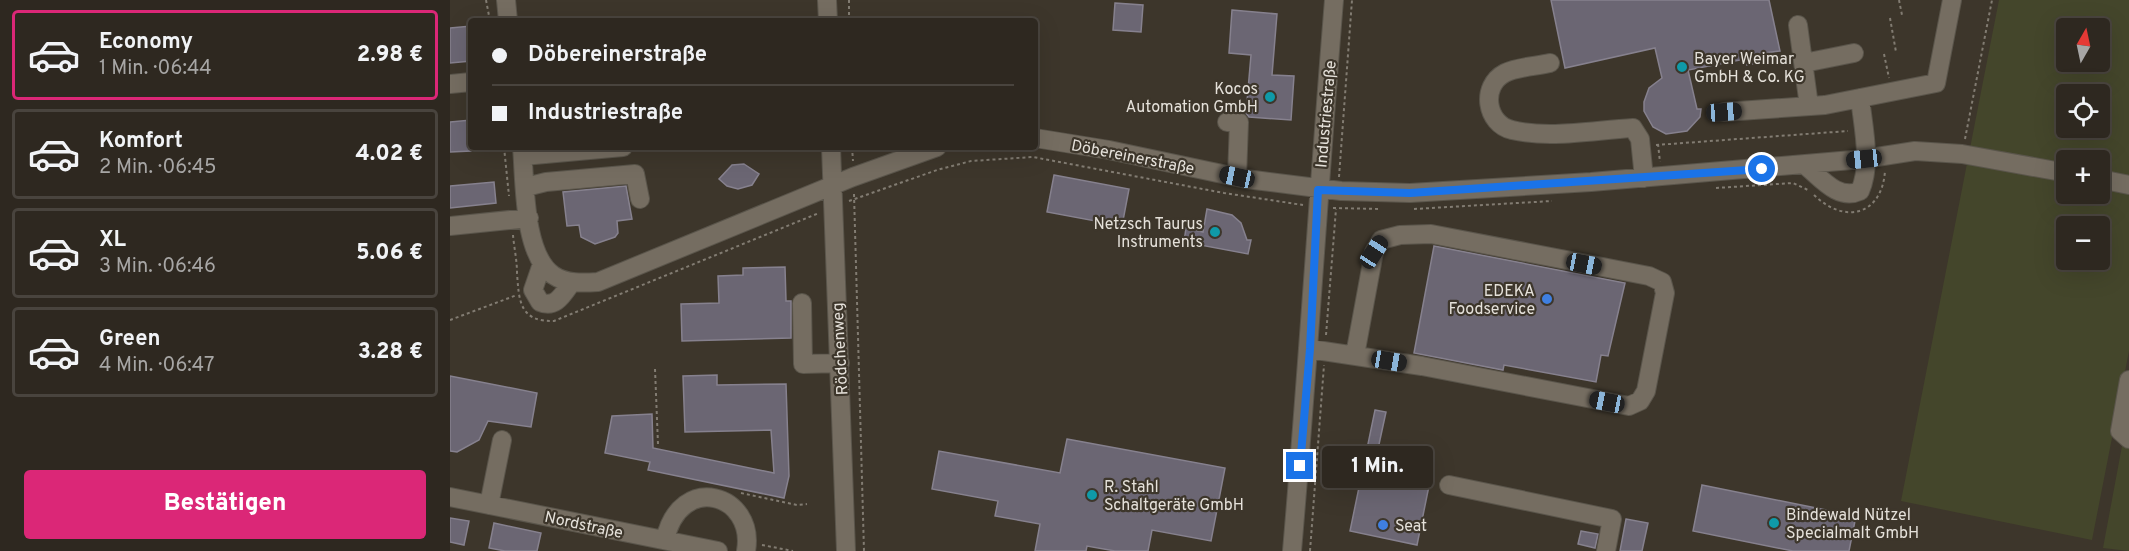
<!DOCTYPE html>
<html lang="de">
<head>
<meta charset="utf-8">
<style>
  :root { --surface:#2e2820; --page:#3a342d; --text:#f1f3f6; --muted:#a7a6a5; --line:#49443e; --accent:#db2777 }
  body { margin:0; font-family:Overpass,sans-serif; background:var(--page); color:var(--text); height:100vh; display:flex; flex-direction:column; font-size:22px; white-space:nowrap }
  * { box-sizing:border-box; margin:0 }
  p { font-size:20px; color:var(--muted) }
  .icon { flex:none; width:33px; height:33px; fill:none; stroke:currentColor; stroke-width:2; stroke-linecap:round; stroke-linejoin:round }
  .map { position:relative; flex:1; overflow:hidden }
  .drawer { display:flex; flex-direction:column; background:var(--surface); width:450px }
  .drawer>* { flex:none }
  .banner { position:absolute; left:18px; top:18px; width:570px; height:132px; border-radius:6px; box-shadow:0 6px 24px #0002,0 0 0 2px var(--line); display:grid; align-content:center; height:132px; padding:0 24px; background:var(--surface) }
  .needle { width:39px; rotate:9deg }
  .controls { position:absolute; left:1606px; top:18px; display:grid; gap:12px }
  .controls a { display:grid; place-items:center; width:54px; height:54px; border-radius:6px; background:var(--surface); box-shadow:0 6px 24px #0002,0 0 0 2px var(--line); font-size:30px }
  .end { position:absolute; width:27px; height:27px; margin:-14px; border:8px solid #1a73e8; background:#fff; box-shadow:0 0 0 3px #fff }
  .from { border-radius:50% }
  .bubble { position:absolute; height:42px; border-radius:6px; background:var(--surface); box-shadow:0 6px 24px #0002,0 0 0 2px var(--line); font-size:20px; font-weight:800; line-height:42px; text-align:center }
  .car { position:absolute; width:18px; height:36px; margin:-18px -9px; border-radius:8px; box-shadow:0 0 4px 2px #0007; background:linear-gradient(#222 24%,#8ab4d8 0 40%,#222 0 76%,#8ab4d8 0 86%,#222 0) }
  .banner b { display:flex; align-items:center; gap:21px; height:57px; font-size:22px }
  .banner b+b { border-top:2px solid var(--line) }
  .banner i { width:15px; height:15px; background:var(--text) }
  ul { padding:10px 0 0; list-style:none }
  li { display:flex; align-items:center; gap:18px; height:90px; margin:0 12px 9px; padding:0 12px; border:3px solid var(--line); border-radius:6px }
  li div { flex:1 }
  li b { display:block; font-size:22px }
  li em { font-style:normal; font-weight:800 }
  li.active { border-color:var(--accent) }
  li>.icon { width:54px; height:54px; stroke-width:1.5 }
  .action { display:flex; gap:12px; margin-top:auto; padding:12px 24px }
  .action a { flex:1; height:69px; border-radius:6px; background:var(--accent); color:#fff; font-size:24px; font-weight:800; line-height:69px; text-align:center }
  main { display:flex; flex:1; min-height:0 }
  .map>svg:first-child { display:block }
  .green { fill:#44462b; fill-rule:evenodd }
  .building { fill:#6b6673; stroke:#86818e; stroke-width:1.5 }
  .lines { fill:none; stroke-linecap:round; stroke-linejoin:round }
  .minor-casing { stroke:#5a554b; stroke-width:20 }
  .path { stroke:#827c72; stroke-width:2; stroke-dasharray:3 3; stroke-linecap:butt }
  .minor { stroke:#756d61; stroke-width:18 }
  .route { stroke:#1a73e8; stroke-width:8 }
  .culture-dot { fill:#0f9aa8; stroke:#3d362b; stroke-width:2 }
  .shop-dot { fill:#3f7fe0; stroke:#3d362b; stroke-width:2 }
  .labels { text-anchor:middle; stroke-width:4.5; stroke-linejoin:round; paint-order:stroke }
  .poi-label { font-size:16px; fill:#e5e1da; stroke:#3d362b; text-anchor:start }
  .street-label { font-size:16px; fill:#e5e1da; stroke:#3d362b }
</style>
</head>
<body>
<main>
<section class="drawer">
<ul>
<li class="active"><svg class="icon" aria-label="car" viewBox="0 0 24 24"><path d="M5 17H2v-5l4-1 3-4h7l3 4 3 1v5h-3M9 17h6M6 11h13"/><circle cx="7" cy="17" r="2"/><circle cx="17" cy="17" r="2"/></svg><div><b>Economy</b><p>1 Min. · 06:44</p></div><em>2.98 €</em></li>
<li><svg class="icon" aria-label="car" viewBox="0 0 24 24"><path d="M5 17H2v-5l4-1 3-4h7l3 4 3 1v5h-3M9 17h6M6 11h13"/><circle cx="7" cy="17" r="2"/><circle cx="17" cy="17" r="2"/></svg><div><b>Komfort</b><p>2 Min. · 06:45</p></div><em>4.02 €</em></li>
<li><svg class="icon" aria-label="car" viewBox="0 0 24 24"><path d="M5 17H2v-5l4-1 3-4h7l3 4 3 1v5h-3M9 17h6M6 11h13"/><circle cx="7" cy="17" r="2"/><circle cx="17" cy="17" r="2"/></svg><div><b>XL</b><p>3 Min. · 06:46</p></div><em>5.06 €</em></li>
<li><svg class="icon" aria-label="car" viewBox="0 0 24 24"><path d="M5 17H2v-5l4-1 3-4h7l3 4 3 1v5h-3M9 17h6M6 11h13"/><circle cx="7" cy="17" r="2"/><circle cx="17" cy="17" r="2"/></svg><div><b>Green</b><p>4 Min. · 06:47</p></div><em>3.28 €</em></li>
</ul>
<div class="action"><a>Bestätigen</a></div>
</section>
<div class="map">
<svg width="1679" height="551" viewBox="0 0 1679 551">
  <rect width="100%" height="100%" fill="#3d362b"/>
  <!-- green -->
  <path class="green" d="M1549 0H1679V351L1642 540 1451 501ZM1617 28H1650V62H1617ZM1617 94H1650V128H1617ZM1617 160H1650V194H1617ZM1617 226H1650V260H1617Z
    M1672 446 1679 447V551L1653 548Z"/>
  <!-- building -->
  <path class="building" d="M1101 0H1319L1330 51 1314 53 1315 61 1297 65 1295 59 1238 70 1247 109H1251L1250 117 1237 131 1216 134 1203 127 1194 111V102L1199 88 1212 78 1205 48 1115 68Z
    M665 3 693 5 691 32 663 30Z
    M782 10 827 14 822 75 844 76 841 120 799 117 796 113 801 55 779 53Z
    M21 26V61L0 63V28Z
    M21 120V151L0 152V122Z
    M294 164 309 174 302 185 288 189 277 186 269 179 282 165Z
    M604 175 679 189 672 226 597 212Z
    M44 182 46 203 0 208V186Z
    M176 186 182 219 167 221 168 233 165 237 145 244 131 237 129 225 117 226 113 192Z
    M757 209 782 215 791 223 797 240H801L798 254 734 242 736 228 753 232Z
    M984 246 1175 283 1158 356 1151 355 1146 382 1054 365 1053 370 964 353Z
    M335 267 336 301H341V338L232 341 231 304 269 303 268 276 293 275V268Z
    M267 375V385L336 384 339 476 334 498 198 470 200 462 155 453 162 416 202 414 203 448 324 473 321 430 235 432 233 376Z
    M0 376 87 393 81 427 38 421 29 440 7 452 0 451Z
    M925 410 936 412 923 472 957 479 959 471 981 476 967 545 900 531Z
    M617 439 775 468 761 541 702 530 698 551H665L637 546 636 551H585L590 524 545 516 548 501 482 489 489 451 610 473Z
    M1252 485 1406 516 1399 551H1343L1243 531Z
    M0 518 19 521 14 545 0 542Z
    M1176 519 1198 523 1192 551H1170Z
    M44 523 91 533 87 551H55L39 548Z
    M1131 531 1148 534 1145 548 1128 544Z"/>
  <g class="lines">
    <defs>
      <path id="minor" d="M56 0 58 21
        M377 0 378 21
        M1348 25 1359 106
        M1100 63C1087 66 1067 67 1055 73 1030 86 1036 124 1062 130 1100 139 1144 130 1183 128L1190 139 1194 178
        M1354 63 1404 53
        M0 84 21 82
        M1274 112 1375 105 1486 83 1502 0
        M777 122H789L787 177
        M585 138 659 150 796 179 891 191 960 193 1141 182 1414 159 1465 151 1512 154 1617 173
        M72 147C75 181 73 254 103 275 116 284 133 283 148 282L403 177 487 147
        M381 147 396 551
        M73 156 173 147
        M1355 165C1371 178 1388 201 1410 191 1422 164 1413 126 1410 98
        M1650 179 1679 185
        M76 187 96 182 185 174 190 199
        M0 226 79 218
        M92 264 83 290 90 302C106 309 113 294 122 282
        M352 303 353 364 390 363
        M860 349 972 366 1179 406 1190 401 1196 391 1215 293 1212 282 1199 276 981 234 950 235 931 240 924 252 905 355
        M1679 380 1670 431 1679 439
        M999 485 1162 519 1156 551
        M0 497 268 551
        M39 505 52 440
        M215 540C230 471 306 494 296 551
        M842 551C858 367 869 184 884 0"/>
    </defs>
    <!-- minor casing -->
    <use href="#minor" class="minor-casing"/>
    <!-- path -->
    <path class="path" d="M36 0 40 21
      M399 0V21
      M1449 0 1452 15
      M1440 18 1446 52
      M1434 54 1439 78
      M1515 139 1542 0
      M1208 144 1210 162
      M1206 145 1398 131
      M54 147 59 196
      M402 147 403 161
      M889 177 902 0
      M1266 188 1343 183 1360 191
      M404 194 414 551
      M1364 195C1395 225 1432 215 1435 171
      M399 201 487 170 521 161 583 157 774 193 853 205
      M883 208 931 209
      M964 209 1102 201
      M63 235C64 247 67 260 67 273 69 300 69 322 104 321L369 213
      M0 320 67 295
      M876 335 886 209
      M205 369 208 444
      M291 493 347 505 357 504
      M312 545 343 551
      M860 551 874 365"/>
    <!-- minor -->
    <use href="#minor" class="minor"/>
  </g>
  <g class="lines">
    <!-- route -->
    <path class="route" d="M850 466 860 349 868 190 960 193 1312 169"/>
  </g>
  <!-- markers -->
  <g class="culture-dot">
    <circle cx="1232" cy="67" r="6"/>
    <circle cx="820" cy="97" r="6"/>
    <circle cx="765" cy="232" r="6"/>
    <circle cx="642" cy="495" r="6"/>
    <circle cx="1324" cy="523" r="6"/>
  </g>
  <g class="shop-dot">
    <circle cx="1097" cy="299" r="6"/>
    <circle cx="933" cy="525" r="6"/>
  </g>
  <g class="labels">
    <!-- poi labels -->
    <g class="poi-label">
      <text x="1244" y="64">Bayer Weimar<tspan x="1244" dy="18">GmbH &amp; Co. KG</tspan></text>
      <text x="808" y="94" text-anchor="end">Kocos<tspan x="808" dy="18">Automation GmbH</tspan></text>
      <text x="753" y="229" text-anchor="end">Netzsch Taurus<tspan x="753" dy="18">Instruments</tspan></text>
      <text x="1085" y="296" text-anchor="end">EDEKA<tspan x="1085" dy="18">Foodservice</tspan></text>
      <text x="654" y="492">R. Stahl<tspan x="654" dy="18">Schaltgeräte GmbH</tspan></text>
      <text x="1336" y="520">Bindewald Nützel<tspan x="1336" dy="18">Specialmalt GmbH</tspan></text>
      <text x="945" y="531">Seat</text>
    </g>
    <!-- street labels -->
    <g class="street-label">
      <text transform="translate(875 114) rotate(-85)" y="6">Industriestraße</text>
      <text transform="translate(683 156) rotate(11)" y="6">Döbereinerstraße</text>
      <text transform="translate(389 349) rotate(-93)" y="6">Rödchenweg</text>
      <text transform="translate(134 524) rotate(12)" y="6">Nordstraße</text>
    </g>
  </g>
</svg>
<div class="controls">
<a><svg class="needle" viewBox="-14 -14 28 28"><path d="M0-13l5 13h-10z" fill="#e53935"/><path d="M0 13l5-13h-10z" fill="#a7a6a5"/></svg></a>
<a><svg class="icon" aria-label="locate" viewBox="0 0 24 24"><circle cx="12" cy="12" r="6"/><path d="M12 2v4M12 18v4M2 12h4M18 12h4"/></svg></a>
<a>+</a>
<a>−</a>
</div>
<i class="end from" style="left:1312px;top:169px"></i>
<i class="end" style="left:850px;top:466px"></i>
<div class="bubble" style="left:872px;top:446px;width:111px">1 Min.</div>
<i class="car" style="left:1274px;top:112px;rotate:86deg"></i>
<i class="car" style="left:1414px;top:159px;rotate:264deg"></i>
<i class="car" style="left:787px;top:177px;rotate:282deg"></i>
<i class="car" style="left:924px;top:252px;rotate:33deg"></i>
<i class="car" style="left:1134px;top:264px;rotate:101deg"></i>
<i class="car" style="left:939px;top:361px;rotate:99deg"></i>
<i class="car" style="left:1157px;top:402px;rotate:281deg"></i>
<div class="banner">
<b><i class="from"></i>Döbereinerstraße</b>
<b><i></i>Industriestraße</b>
</div>
</div>
</main>
</body>
</html>
